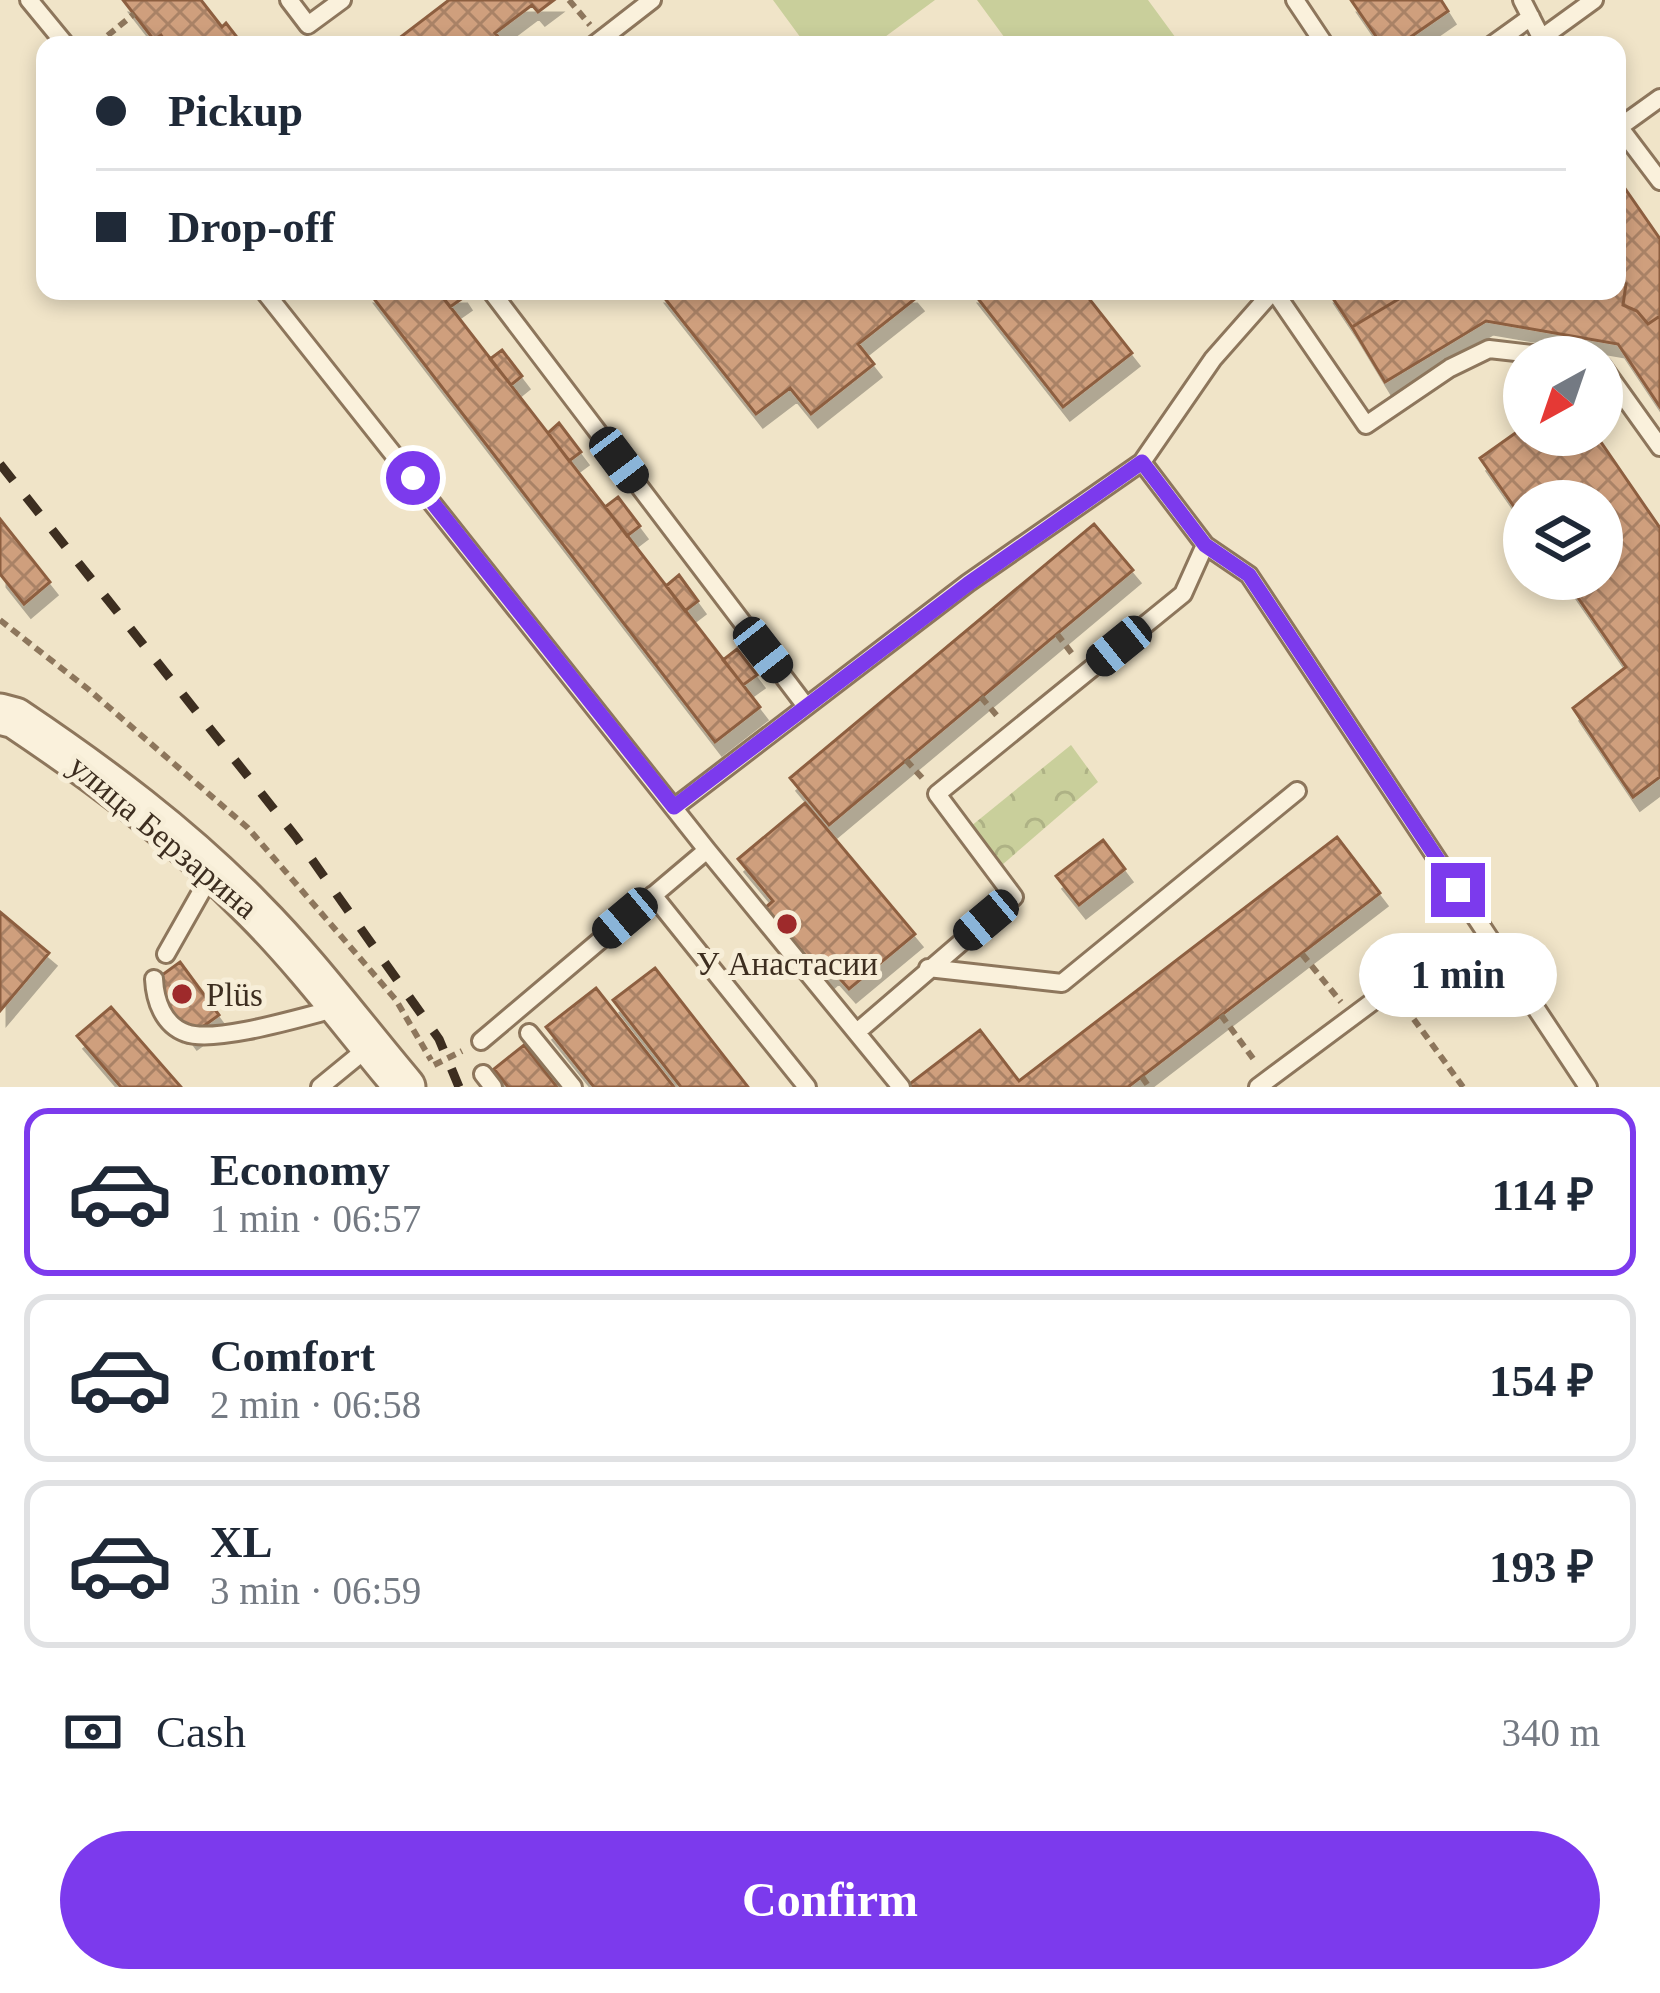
<!DOCTYPE html>
<html lang="en">
<head>
<meta charset="utf-8">
<style>
  :root { --surface:#fff; --page:#f6f6f7; --text:#1f2937; --muted:#747a83; --line:#e0e1e3; --accent:#7c3aed }
  body { margin:0; font-family:"Times New Roman",serif; background:var(--page); color:var(--text); height:100vh; display:flex; flex-direction:column; font-size:45px; white-space:nowrap }
  * { box-sizing:border-box; margin:0 }
  p { font-size:39px; color:var(--muted) }
  .icon { flex:none; width:66px; height:66px; fill:none; stroke:currentColor; stroke-width:2; stroke-linecap:round; stroke-linejoin:round }
  .map { position:relative; height:1087px; overflow:hidden }
  .side { display:flex; flex-direction:column; background:var(--surface); flex:1 }
  .side>* { flex:none }
  .hud { position:absolute; left:36px; top:36px; width:1590px; height:264px; border-radius:24px; box-shadow:0 6px 18px #0003; display:grid; align-content:center; height:264px; padding:0 60px; background:var(--surface) }
  .needle { width:78px; rotate:220deg }
  .tools { position:absolute; left:1503px; top:336px; display:grid; gap:24px }
  .tools a { display:grid; place-items:center; width:120px; height:120px; border-radius:50%; background:var(--surface); box-shadow:0 6px 18px #0003; font-size:60px }
  .end { position:absolute; width:54px; height:54px; margin:-27px; border:15px solid #7c3aed; background:#fff; box-shadow:0 0 0 6px #fff }
  .from { border-radius:50% }
  .bubble { position:absolute; height:84px; border-radius:42px; background:var(--surface); box-shadow:0 6px 18px #0003; font-size:39px; font-weight:800; line-height:84px; text-align:center }
  .car { position:absolute; width:36px; height:72px; margin:-36px -18px; border-radius:15px; box-shadow:0 0 9px 3px #0007; background:linear-gradient(#222 24%,#8ab4d8 0 40%,#222 0 76%,#8ab4d8 0 86%,#222 0) }
  .hud b { display:flex; align-items:center; gap:42px; height:114px; font-size:45px }
  .hud b+b { border-top:3px solid var(--line) }
  .hud i { width:30px; height:30px; background:var(--text) }
  ul { padding:21px 0 0; list-style:none }
  li { display:flex; align-items:center; gap:36px; height:168px; margin:0 24px 18px; padding:0 36px; border:6px solid var(--line); border-radius:24px }
  li div { flex:1 }
  li b { display:block; font-size:45px }
  li em { font-style:normal; font-weight:800 }
  li.on { border-color:var(--accent) }
  li>.icon { width:108px; height:108px; stroke-width:1.5 }
  .pay { display:flex; align-items:center; gap:30px; height:132px; padding:0 60px; font-size:45px }
  .pay p { margin-inline-start:auto }
  .primary-button { display:flex; gap:24px; margin-top:auto; padding:24px 60px }
  .primary-button a { flex:1; height:138px; border-radius:72px; background:var(--accent); color:#fff; font-size:48px; font-weight:800; line-height:138px; text-align:center }
  .map>svg:first-child { display:block }
  .forest { fill:url(#forest-crowns) }
  .pitch { fill:#c9cf9b }
  .building { fill:url(#building-cross-hatch); stroke:#8d5f41; stroke-width:3; filter:url(#shadow) }
  .lines { fill:none; stroke-linecap:round; stroke-linejoin:round }
  .service-casing { stroke:#8d765c; stroke-width:22 }
  .tertiary-casing { stroke:#8d765c; stroke-width:45 }
  .path { stroke:#8d765c; stroke-width:6; stroke-dasharray:9 6; stroke-linecap:butt }
  .service { stroke:#faf1dc; stroke-width:16 }
  .tertiary { stroke:#faf1dc; stroke-width:39 }
  .rail { stroke:#3d2e20; stroke-width:9; stroke-dasharray:21 21; stroke-linecap:butt }
  .route { stroke:#7c3aed; stroke-width:15 }
  .poi-dot { fill:#9e2a2b; stroke:#f7eed8; stroke-width:4.5 }
  .labels { text-anchor:middle; stroke-width:10; stroke-linejoin:round; paint-order:stroke }
  .street-label { font-size:33px; fill:#3d2e20; stroke:#f7eed8 }
  .poi-label { font-size:33px; fill:#3d2e20; stroke:#f7eed8 }
</style>
</head>
<body>
<div class="map">
<svg width="1660" height="1087" viewBox="0 0 1660 1087">
  <defs>
    <pattern id="forest-crowns" width="20" height="18" patternUnits="userSpaceOnUse" patternTransform="scale(3)"><rect width="20" height="18" fill="#c9cf9b"/><path d="M2 6a3 3 0 1 1 6 0M12 15a3 3 0 1 1 6 0" fill="none" stroke="#aeb285"/></pattern>
    <pattern id="building-cross-hatch" width="8" height="8" patternUnits="userSpaceOnUse" patternTransform="scale(3)"><rect width="8" height="8" fill="#cf9f7d"/><path d="M0 0l8 8M0 8l8-8" fill="none" stroke="#a98266"/></pattern>
    <filter id="shadow"><feDropShadow dx="7" dy="13" stdDeviation="0" flood-color="#0004"/></filter>
  </defs>
  <rect width="100%" height="100%" fill="#f0e4c8"/>
  <!-- forest -->
  <path class="forest" d="M1071 745 1098 782 995 871 965 831Z"/>
  <!-- pitch -->
  <path class="pitch" d="M773 0H935L874 45H806Z
    M977 0H1148L1181 45H1010Z"/>
  <!-- building -->
  <path class="building" d="M123 0H201L222 27 226 23 243 45H168L161 35 154 40Z
    M449 0H554L538 12 532 5 495 33 501 40 495 45H400L398 39Z
    M1351 0H1441L1448 11 1399 45H1382Z
    M1617 177 1660 239V316L1648 324 1637 311 1623 305 1626 284 1617 282Z
    M1617 282 1626 284 1623 305 1637 311 1648 324 1660 316V407L1618 344 1486 321 1385 382 1352 327 1412 291H1617Z
    M368 291H438L760 707 715 742Z
    M438 291H460L464 297 450 307Z
    M659 291H910L916 298 858 344 874 364 811 414 790 388 756 414Z
    M972 291H1083L1132 353 1063 407Z
    M1328 291H1412L1352 327Z
    M502 350 522 376 511 385 490 359Z
    M559 423 581 452 569 461 548 433Z
    M1524 427V435H1596L1660 528V777L1633 797 1573 708 1626 667 1565 579H1602V501H1524V521L1480 458Z
    M618 497 640 526 627 536 605 507Z
    M0 519 50 582 24 604 0 574Z
    M1094 524 1133 570 829 825 790 778Z
    M679 575 698 601 685 611 666 586Z
    M737 649 757 675 743 685 723 660Z
    M805 803 915 934 849 989 832 970 823 978 765 908 773 901 738 859Z
    M1337 837 1380 893 1128 1087 907 1086 980 1030 1019 1081Z
    M1103 840 1125 869 1079 905 1056 876Z
    M0 912 49 953 0 1011Z
    M180 962 219 1015 190 1036 151 983Z
    M655 968 748 1087H681L613 1000Z
    M596 988 674 1087H594L546 1027Z
    M111 1007 181 1087H121L77 1036Z
    M524 1045 557 1087H508L494 1069Z"/>
  <g class="lines">
    <defs>
      <path id="service" d="M29 0 66 45
        M289 0 308 25 342 0
        M1295 0 1325 45
        M1522 0 1545 45
        M1543 37 1594 0
        M594 45 652 0
        M1492 45 1531 17
        M1617 124 1660 181
        M1621 126 1660 98
        M264 291 707 850 901 1087
        M491 291 805 705
        M1274 291 1366 425 1450 368 1489 349 1559 357
        M1602 366 1660 447
        M1205 545 1249 575 1588 1087
        M675 807 968 583 1142 462 1213 359 1273 291
        M653 895 807 1087
        M166 954 213 871
        M928 968 1062 983 1297 791
        M154 979C155 1000 163 1025 186 1033 215 1044 306 1016 338 1008
        M857 1032 1014 897 937 794 1183 594 1205 545 1142 462
        M529 1033 573 1087
        M481 1041 707 850
        M483 1074 493 1087
        M320 1087 370 1046
        M1258 1087 1391 988"/>
      <path id="tertiary" d="M0 714 15 718C100 775 182 836 254 910 308 964 355 1028 405 1087"/>
    </defs>
    <!-- service casing -->
    <use href="#service" class="service-casing"/>
    <!-- tertiary casing -->
    <use href="#tertiary" class="tertiary-casing"/>
    <!-- path -->
    <path class="path" d="M569 0 590 25
      M96 45 134 14
      M0 620 88 689 248 828 396 1000 431 1060
      M1057 634 1073 655
      M981 697 998 717
      M906 760 924 780
      M1302 954 1341 1002
      M1405 1007 1463 1087
      M1221 1015 1255 1061
      M434 1065 462 1051
      M1142 1077 1149 1087"/>
    <!-- service -->
    <use href="#service" class="service"/>
    <!-- tertiary -->
    <use href="#tertiary" class="tertiary"/>
    <!-- rail -->
    <path class="rail" d="M0 464 296 837 439 1039 459 1087"/>
  </g>
  <g class="lines">
    <!-- route -->
    <path class="route" d="M413 478 674 807 968 584 1142 462 1205 545 1249 575 1458 890"/>
  </g>
  <!-- markers -->
  <g class="poi-dot">
    <circle cx="787" cy="924" r="12"/>
    <circle cx="182" cy="994" r="12"/>
  </g>
  <g class="labels">
    <!-- street labels -->
    <g class="street-label">
      <text transform="translate(164 836) rotate(40)" y="12">улица Берзарина</text>
    </g>
    <!-- poi labels -->
    <g class="poi-label">
      <text x="787" y="975">У Анастасии</text>
      <text x="206" y="1006" text-anchor="start">Plüs</text>
    </g>
  </g>
</svg>
<div class="tools">
<a><svg class="needle" viewBox="-14 -14 28 28"><path d="M0-13l5 13h-10z" fill="#e53935"/><path d="M0 13l5-13h-10z" fill="#747a83"/></svg></a>
<a><svg class="icon" aria-label="layers" viewBox="0 0 24 24"><path d="M12 4l9 5-9 5-9-5zM3 14l9 5 9-5"/></svg></a>
</div>
<i class="end from" style="left:413px;top:478px"></i>
<i class="end" style="left:1458px;top:890px"></i>
<div class="bubble" style="left:1359px;top:933px;width:198px">1 min</div>
<i class="car" style="left:619px;top:460px;rotate:143deg"></i>
<i class="car" style="left:1119px;top:646px;rotate:231deg"></i>
<i class="car" style="left:763px;top:650px;rotate:142deg"></i>
<i class="car" style="left:625px;top:918px;rotate:230deg"></i>
<i class="car" style="left:986px;top:920px;rotate:230deg"></i>
<div class="hud">
<b><i class="from"></i>Pickup</b>
<b><i></i>Drop-off</b>
</div>
</div>
<section class="side">
<ul>
<li class="on"><svg class="icon" aria-label="car" viewBox="0 0 24 24"><path d="M5 17H2v-5l4-1 3-4h7l3 4 3 1v5h-3M9 17h6M6 11h13"/><circle cx="7" cy="17" r="2"/><circle cx="17" cy="17" r="2"/></svg><div><b>Economy</b><p>1 min · 06:57</p></div><em>114 ₽</em></li>
<li><svg class="icon" aria-label="car" viewBox="0 0 24 24"><path d="M5 17H2v-5l4-1 3-4h7l3 4 3 1v5h-3M9 17h6M6 11h13"/><circle cx="7" cy="17" r="2"/><circle cx="17" cy="17" r="2"/></svg><div><b>Comfort</b><p>2 min · 06:58</p></div><em>154 ₽</em></li>
<li><svg class="icon" aria-label="car" viewBox="0 0 24 24"><path d="M5 17H2v-5l4-1 3-4h7l3 4 3 1v5h-3M9 17h6M6 11h13"/><circle cx="7" cy="17" r="2"/><circle cx="17" cy="17" r="2"/></svg><div><b>XL</b><p>3 min · 06:59</p></div><em>193 ₽</em></li>
</ul>
<div class="pay"><svg class="icon" aria-label="cash" viewBox="0 0 24 24"><path d="M3 7h18v10H3z"/><circle cx="12" cy="12" r="2"/></svg>Cash<p>340 m</p></div>
<div class="primary-button"><a>Confirm</a></div>
</section>
</body>
</html>
